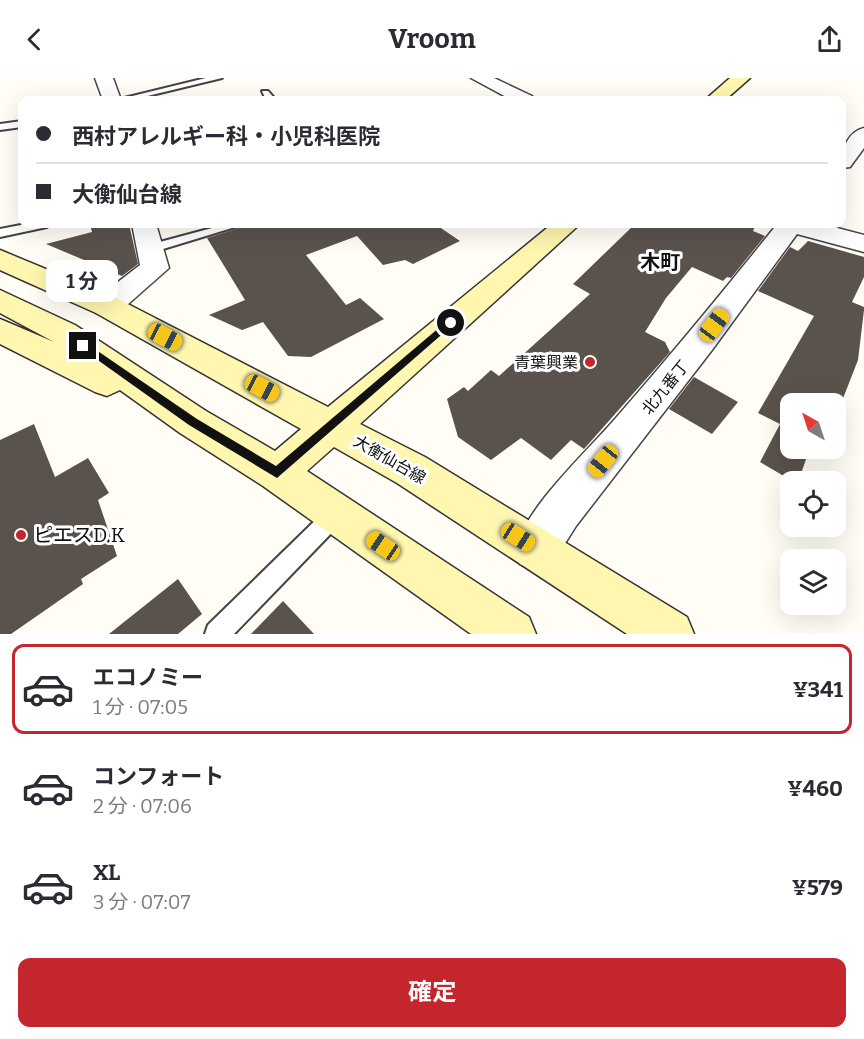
<!DOCTYPE html>
<html lang="ja">
<head>
<meta charset="utf-8">
<style>
  :root { --surface:#fff; --page:#f2f2f3; --text:#2b2b33; --muted:#7c7c81; --line:#e1e1e2; --accent:#c4262e }
  body { margin:0; font-family:Bitter,"Noto Sans JP",serif; background:var(--page); color:var(--text); height:100vh; display:flex; flex-direction:column; font-size:22px; white-space:nowrap }
  * { box-sizing:border-box; margin:0 }
  p { font-size:20px; color:var(--muted) }
  .icon { flex:none; width:33px; height:33px; fill:none; stroke:currentColor; stroke-width:2; stroke-linecap:round; stroke-linejoin:round }
  .map { position:relative; height:556px; overflow:hidden }
  .drawer { display:flex; flex-direction:column; background:var(--surface); flex:1 }
  .drawer>* { flex:none }
  .top-card { position:absolute; left:18px; top:18px; width:828px; height:132px; border-radius:12px; box-shadow:0 6px 24px #0002; display:grid; align-content:center; height:132px; padding:0 18px; background:var(--surface) }
  .needle { width:39px; rotate:321deg }
  .tools { position:absolute; left:780px; top:315px; display:grid; gap:12px }
  .tools a { display:grid; place-items:center; width:66px; height:66px; border-radius:12px; background:var(--surface); box-shadow:0 6px 24px #0002; font-size:30px }
  .end { position:absolute; width:27px; height:27px; margin:-14px; border:8px solid #111; background:#fff; box-shadow:0 0 0 3px #fff }
  .from { border-radius:50% }
  .bubble { position:absolute; height:42px; border-radius:12px; background:var(--surface); box-shadow:0 6px 24px #0002; font-size:20px; font-weight:700; line-height:42px; text-align:center }
  .car { position:absolute; width:18px; height:36px; margin:-18px -9px; border-radius:8px; box-shadow:0 0 4px 2px #0007; background:linear-gradient(#f5c518 24%,#345 0 40%,#f5c518 0 76%,#345 0 86%,#f5c518 0) }
  .top-card b { display:flex; align-items:center; gap:21px; height:57px; font-size:22px }
  .top-card b+b { border-top:2px solid var(--line) }
  .top-card i { width:15px; height:15px; background:var(--text) }
  ul { padding:10px 0 0; list-style:none }
  li { display:flex; align-items:center; gap:18px; height:90px; margin:0 12px 9px; padding:0 6px; border:3px solid transparent; border-radius:12px }
  li div { flex:1 }
  li b { display:block; font-size:22px }
  li em { font-style:normal; font-weight:700 }
  li.selected { border-color:var(--accent) }
  li>.icon { width:54px; height:54px; stroke-width:1.5 }
  .button { display:flex; gap:12px; margin-top:auto; padding:12px 18px }
  .button a { flex:1; height:69px; border-radius:12px; background:var(--accent); color:#fff; font-size:24px; font-weight:700; line-height:69px; text-align:center }
  header { display:flex; justify-content:space-between; align-items:center; height:78px; padding:0 18px; background:var(--surface); font-size:27px; font-weight:700 }
  .map>svg:first-child { display:block }
  .building { fill:#5a524d }
  .lines { fill:none; stroke-linecap:round; stroke-linejoin:round }
  .lane-casing { stroke:#444; stroke-width:4 }
  .street-casing { stroke:#444; stroke-width:3 }
  .secondary-casing { stroke:#333; stroke-width:3 }
  .lane { fill:#fff; fill-rule:evenodd }
  .street { fill:#fff; fill-rule:evenodd }
  .secondary { fill:#fff6b0; fill-rule:evenodd }
  .route { fill:#111 }
  .poi-dot { fill:#c4262e; stroke:#fff; stroke-width:2 }
  .labels { text-anchor:middle; stroke-width:6; stroke-linejoin:round; paint-order:stroke }
  .poi-label { font-size:16px; fill:#111; stroke:#fff; text-anchor:end }
  .street-label { font-size:16px; fill:#111; stroke:#fff }
  .quarter-label { font-size:20px; font-weight:bold; fill:#111; stroke:#fff }
  .near-poi-label { font-size:20px; fill:#111; stroke:#fff; text-anchor:start }
</style>
</head>
<body>
<header><svg class="icon" aria-label="back" viewBox="0 0 24 24"><path d="M15 5l-7 7 7 7"/></svg>Vroom<svg class="icon" aria-label="share" viewBox="0 0 24 24"><path d="M12 15V3M7 8l5-5 5 5M5 13v7h14v-7"/></svg></header>
<div class="map">
<svg width="864" height="556" viewBox="0 0 864 556">
  <rect width="100%" height="100%" fill="#fffdf5"/>
  <!-- building -->
  <path class="building" d="M90 146H129L138 186 122 198 46 166 92 154Z
    M252 146H435L460 163 413 186 405 182 383 187 357 158 306 177 346 227 360 220 384 241 311 279 288 278 263 244 242 252 209 237 245 222 207 160Z
    M635 146H756L753 153 765 158 731 200 727 199 723 203 692 189 666 220 645 254 665 264 670 274 584 371 571 362 551 382 521 360 491 382 458 359 447 321 464 309 468 313 491 292 499 298 590 216 573 206Z
    M808 163 864 179V199L852 224 864 229V232L858 282 842 323 831 317 828 326H790V370H810L798 404H794L760 384 780 346 758 335 814 238 758 213 790 169 798 173Z
    M694 299 738 324 712 356 669 331Z
    M34 346 55 399 88 380 109 415 98 422 117 478 81 501 83 506 11 556H0V362Z
    M178 501 202 536 178 556H109Z
    M283 523 314 556H251Z"/>
  <g class="lines">
    <defs>
      <path id="lane" d="M206 0H222L131 22H116Z
        M262 13H268L276 22H266Z
        M22 43V49L0 52V46Z
        M26 146H48L47 149 0 159V151Z
        M227 146H245L150 175 143 171 145 168Z
        M336 426 343 429 346 436 343 443 234 556H205L208 547 329 429Z"/>
      <path id="street" d="M95 0H113L121 22H103Z
        M471 0H494L532 18 534 22H512Z
        M864 50V70L850 89 842 90C842 74 845 55 864 50Z
        M132 146H156L169 190 118 235 107 238 96 235 92 228 96 221 140 187Z
        M772 146H822L864 157V174L797 156 712 272 576 448 552 486 536 492 520 486 514 470C534 421 581 380 615 341 670 278 722 215 774 150Z"/>
      <path id="secondary" d="M730 0H750L725 22H705Z
        M552 146H580L360 346 425 379 687 539 694 556H627L397 405 334 369 307 393 529 539 536 556H471L263 408 180 355 120 312 107 318 95 314 0 266V241L54 264 0 235V212L75 247 206 333 275 373 301 351 96 235 0 192V172L118 221 328 329Z"/>
    </defs>
    <!-- lane casing -->
    <use href="#lane" class="lane-casing"/>
    <!-- street casing -->
    <use href="#street" class="street-casing"/>
    <!-- secondary casing -->
    <use href="#secondary" class="secondary-casing"/>
    <!-- lane -->
    <use href="#lane" class="lane"/>
    <!-- street -->
    <use href="#street" class="street"/>
    <!-- secondary -->
    <use href="#secondary" class="secondary"/>
  </g>
  <!-- route -->
  <path class="route" d="M447 243 455 245 277 400 189 347 78 268 86 265 197 341 276 388Z"/>
  <!-- markers -->
  <g class="poi-dot">
    <circle cx="590" cy="284" r="6"/>
    <circle cx="21" cy="457" r="6"/>
  </g>
  <g class="labels">
    <!-- poi labels -->
    <g class="poi-label">
      <text x="578" y="290">青葉興業</text>
    </g>
    <!-- street labels -->
    <g class="street-label">
      <text transform="translate(665 309) rotate(-51)" y="6">北九番丁</text>
      <text transform="translate(390 381) rotate(30)" y="6">大衡仙台線</text>
    </g>
    <!-- quarter labels -->
    <g class="quarter-label">
      <text x="660" y="191">木町</text>
    </g>
    <!-- near-poi labels -->
    <g class="near-poi-label">
      <text x="33" y="464">ピエスD.K</text>
    </g>
  </g>
</svg>
<div class="tools">
<a><svg class="needle" viewBox="-14 -14 28 28"><path d="M0-13l5 13h-10z" fill="#e53935"/><path d="M0 13l5-13h-10z" fill="#7c7c81"/></svg></a>
<a><svg class="icon" aria-label="locate" viewBox="0 0 24 24"><circle cx="12" cy="12" r="6"/><path d="M12 2v4M12 18v4M2 12h4M18 12h4"/></svg></a>
<a><svg class="icon" aria-label="layers" viewBox="0 0 24 24"><path d="M12 4l9 5-9 5-9-5zM3 14l9 5 9-5"/></svg></a>
</div>
<i class="end from" style="left:451px;top:245px"></i>
<i class="end" style="left:83px;top:268px"></i>
<div class="bubble" style="left:46px;top:182px;width:72px">1 分</div>
<i class="car" style="left:714px;top:247px;rotate:37deg"></i>
<i class="car" style="left:165px;top:259px;rotate:118deg"></i>
<i class="car" style="left:262px;top:310px;rotate:118deg"></i>
<i class="car" style="left:603px;top:383px;rotate:219deg"></i>
<i class="car" style="left:518px;top:459px;rotate:122deg"></i>
<i class="car" style="left:383px;top:468px;rotate:304deg"></i>
<div class="top-card">
<b><i class="from"></i>西村アレルギー科・小児科医院</b>
<b><i></i>大衡仙台線</b>
</div>
</div>
<section class="drawer">
<ul>
<li class="selected"><svg class="icon" aria-label="car" viewBox="0 0 24 24"><path d="M5 17H2v-5l4-1 3-4h7l3 4 3 1v5h-3M9 17h6M6 11h13"/><circle cx="7" cy="17" r="2"/><circle cx="17" cy="17" r="2"/></svg><div><b>エコノミー</b><p>1 分 · 07:05</p></div><em>¥341</em></li>
<li><svg class="icon" aria-label="car" viewBox="0 0 24 24"><path d="M5 17H2v-5l4-1 3-4h7l3 4 3 1v5h-3M9 17h6M6 11h13"/><circle cx="7" cy="17" r="2"/><circle cx="17" cy="17" r="2"/></svg><div><b>コンフォート</b><p>2 分 · 07:06</p></div><em>¥460</em></li>
<li><svg class="icon" aria-label="car" viewBox="0 0 24 24"><path d="M5 17H2v-5l4-1 3-4h7l3 4 3 1v5h-3M9 17h6M6 11h13"/><circle cx="7" cy="17" r="2"/><circle cx="17" cy="17" r="2"/></svg><div><b>XL</b><p>3 分 · 07:07</p></div><em>¥579</em></li>
</ul>
<div class="button"><a>確定</a></div>
</section>
</body>
</html>
